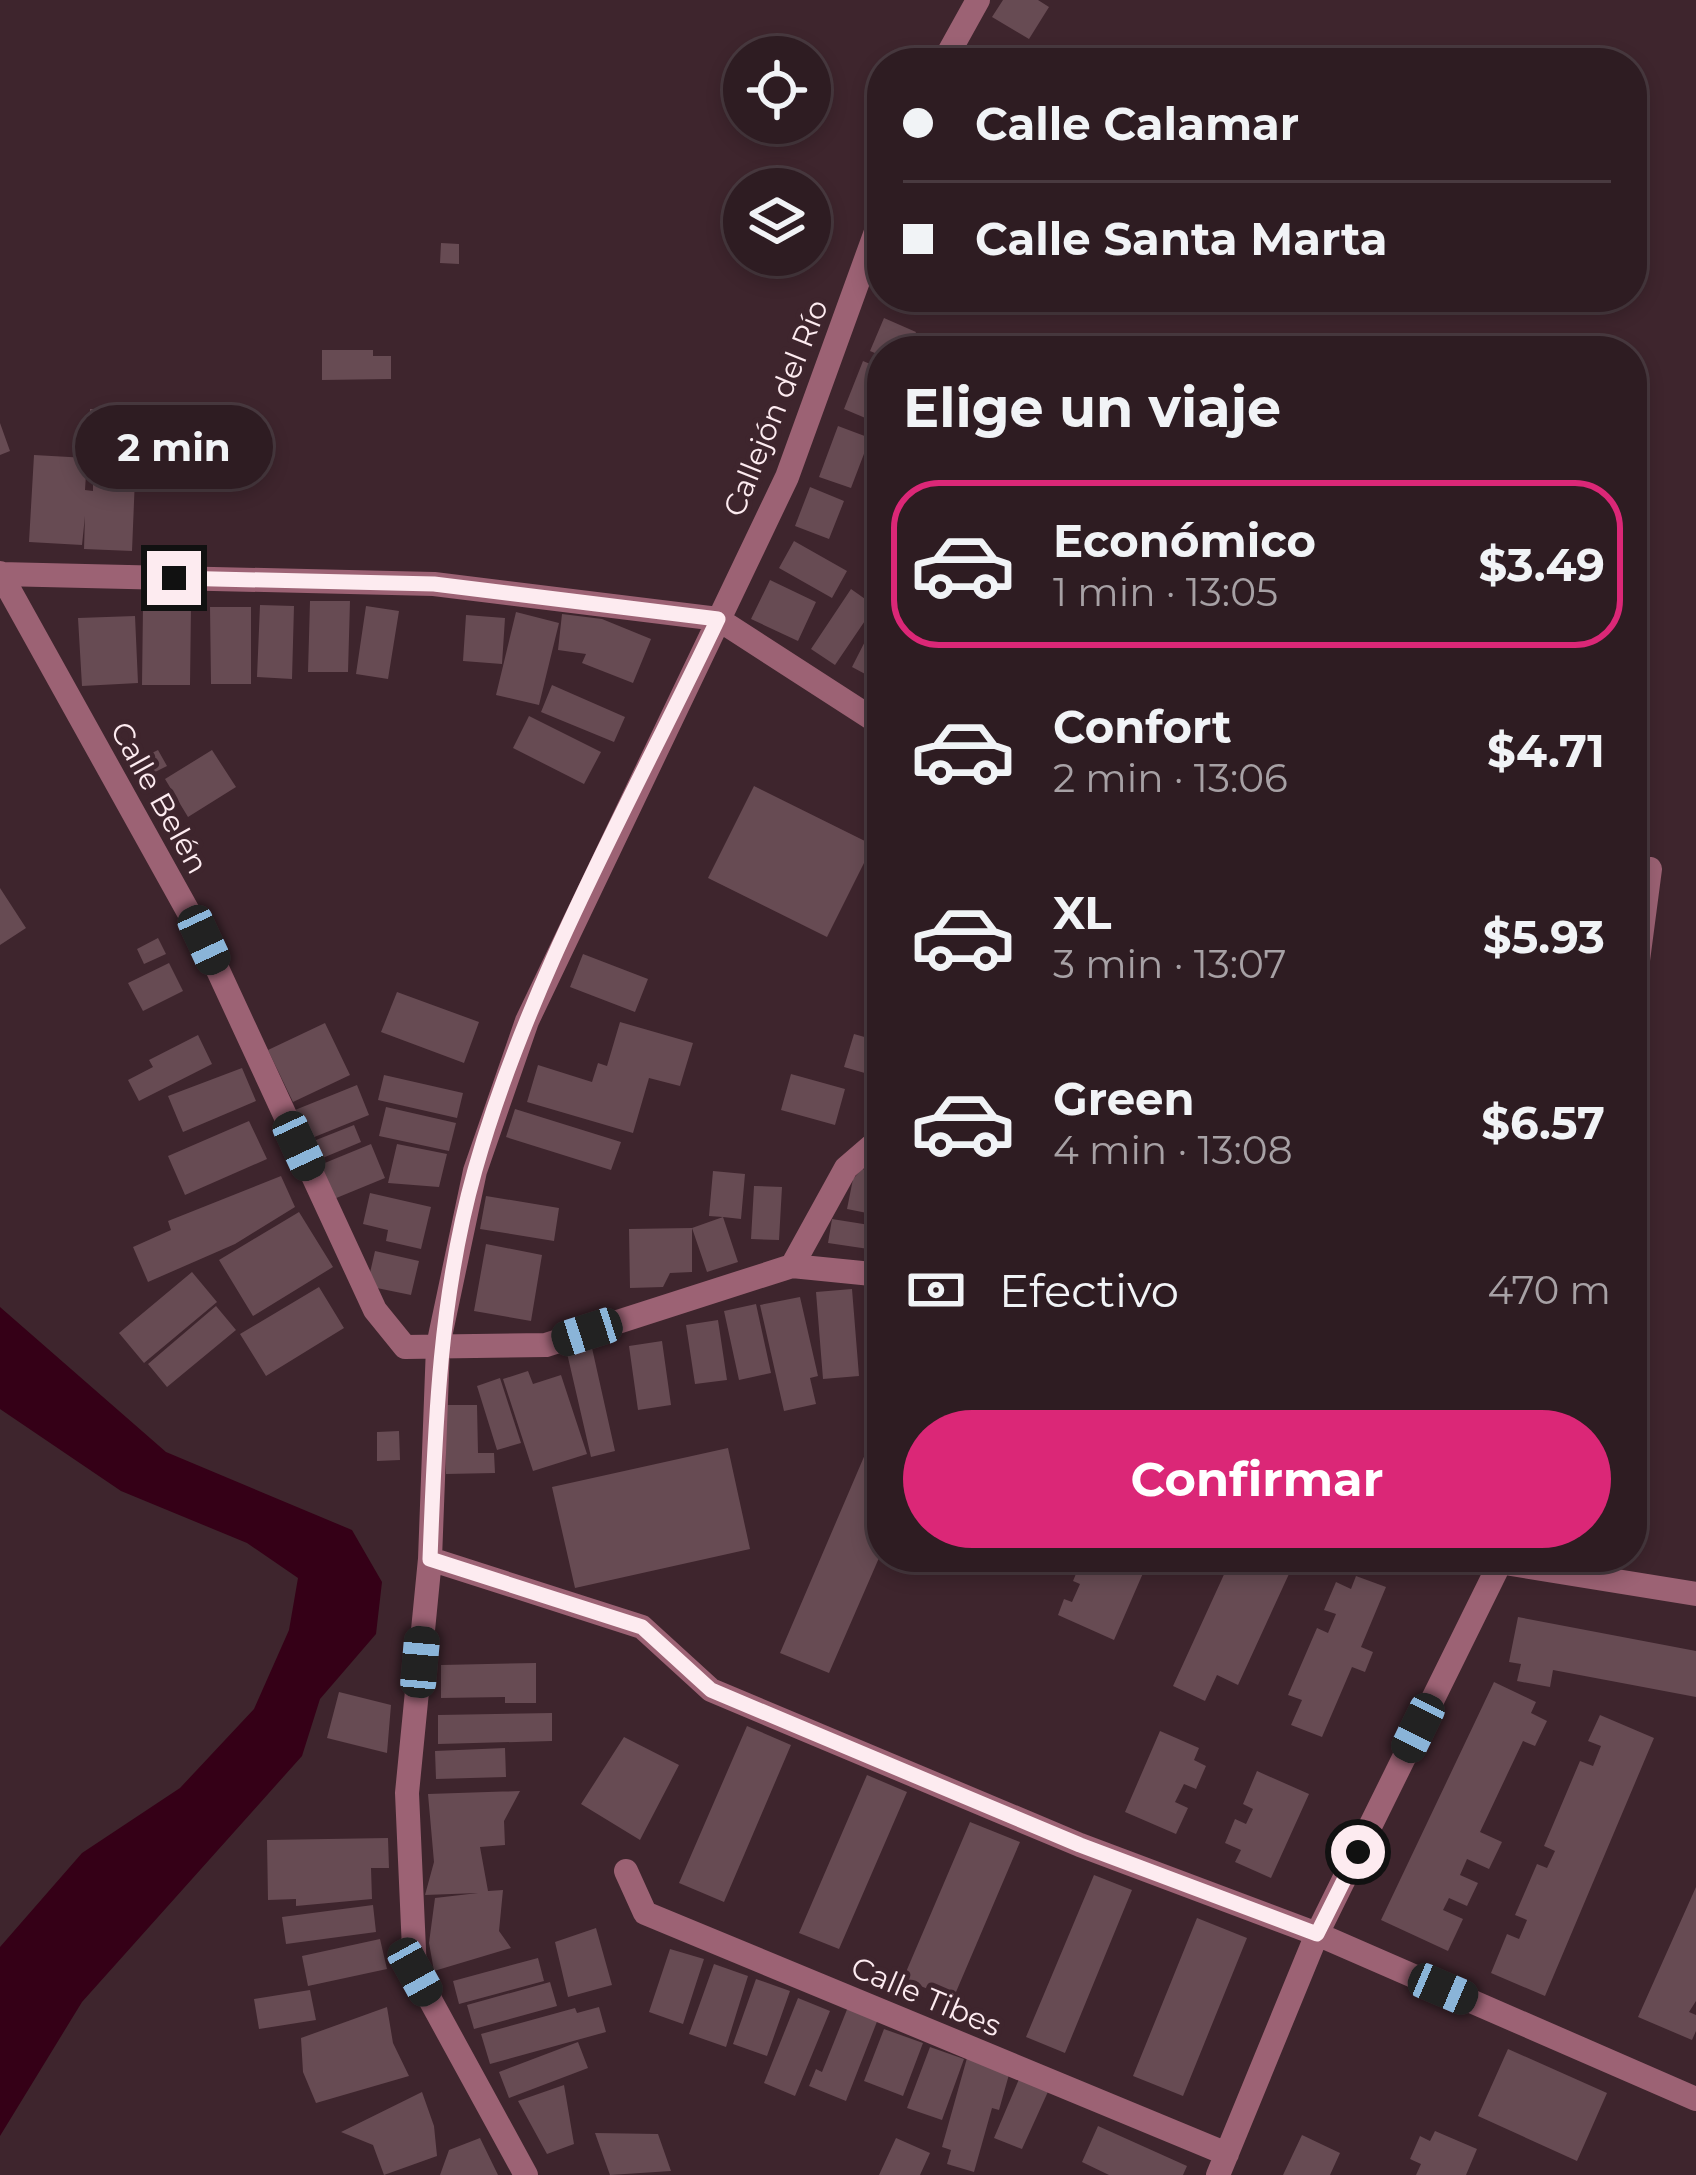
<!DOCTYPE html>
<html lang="es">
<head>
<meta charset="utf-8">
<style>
  :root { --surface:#2e1c22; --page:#36252a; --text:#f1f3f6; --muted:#a7a1a5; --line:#493a40; --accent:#db2777 }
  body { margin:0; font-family:Montserrat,sans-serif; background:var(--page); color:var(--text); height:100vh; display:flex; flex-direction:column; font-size:45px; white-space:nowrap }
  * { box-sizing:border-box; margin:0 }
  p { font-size:39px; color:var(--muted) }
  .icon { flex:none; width:66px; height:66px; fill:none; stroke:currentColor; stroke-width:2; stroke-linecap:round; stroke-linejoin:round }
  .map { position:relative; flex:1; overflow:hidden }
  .sheet { position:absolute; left:867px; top:336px; width:780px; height:1236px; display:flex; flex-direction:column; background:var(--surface); border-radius:48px; box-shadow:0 6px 18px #0003,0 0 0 3px var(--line) }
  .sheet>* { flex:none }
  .banner { position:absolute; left:867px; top:48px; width:780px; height:264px; border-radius:48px; box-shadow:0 6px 18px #0003,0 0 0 3px var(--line); display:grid; align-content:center; height:264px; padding:0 36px; background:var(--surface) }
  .fabs { position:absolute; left:723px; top:36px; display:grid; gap:24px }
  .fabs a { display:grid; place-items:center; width:108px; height:108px; border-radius:50%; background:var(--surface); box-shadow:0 6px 18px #0003,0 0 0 3px var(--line); font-size:60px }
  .end { position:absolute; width:54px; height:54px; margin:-27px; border:15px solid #fdebf0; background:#111; box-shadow:0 0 0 6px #111 }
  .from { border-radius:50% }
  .bubble { position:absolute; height:84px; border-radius:42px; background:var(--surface); box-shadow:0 6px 18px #0003,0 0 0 3px var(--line); font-size:39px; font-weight:700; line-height:84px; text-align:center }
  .car { position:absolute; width:36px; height:72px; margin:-36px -18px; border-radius:15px; box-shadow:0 0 9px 3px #0007; background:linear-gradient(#222 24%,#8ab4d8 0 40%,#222 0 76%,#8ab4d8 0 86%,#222 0) }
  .banner b { display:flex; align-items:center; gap:42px; height:114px; font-size:45px }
  .banner b+b { border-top:3px solid var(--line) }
  .banner i { width:30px; height:30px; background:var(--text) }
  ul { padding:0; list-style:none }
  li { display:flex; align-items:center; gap:36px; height:168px; margin:0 24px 18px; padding:0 12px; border:6px solid transparent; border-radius:48px }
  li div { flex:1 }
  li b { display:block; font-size:45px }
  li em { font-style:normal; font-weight:700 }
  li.selected { border-color:var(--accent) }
  li>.icon { width:108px; height:108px; stroke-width:1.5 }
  h2 { padding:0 36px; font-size:54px; line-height:144px }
  .pay { display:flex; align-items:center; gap:30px; height:132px; padding:0 36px; font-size:45px }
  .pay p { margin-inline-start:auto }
  .primary-button { display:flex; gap:24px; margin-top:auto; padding:24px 36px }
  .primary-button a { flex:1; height:138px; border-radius:72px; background:var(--accent); color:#fff; font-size:48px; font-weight:700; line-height:138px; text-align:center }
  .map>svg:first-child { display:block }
  .water { fill:#350017 }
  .building { fill:#674b53 }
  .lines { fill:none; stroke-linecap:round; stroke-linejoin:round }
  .street { stroke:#9c6274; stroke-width:24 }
  .route { stroke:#fdebf0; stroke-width:15 }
  .labels { text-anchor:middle; stroke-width:10; stroke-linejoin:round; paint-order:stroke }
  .street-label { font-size:30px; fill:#fdebf0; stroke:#3e252d }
</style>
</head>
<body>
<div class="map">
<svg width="1696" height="2175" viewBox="0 0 1696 2175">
  <rect width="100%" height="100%" fill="#3e252d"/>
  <!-- water -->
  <path class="water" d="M0 1307 166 1452 352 1530 382 1582 376 1634 320 1699 302 1756 82 2002 0 2136V1947L82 1853 180 1788 254 1709 289 1630 298 1578 247 1543 121 1491 0 1409Z"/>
  <!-- building -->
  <path class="building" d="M1003 0H1038L1049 7 1029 39 992 17Z
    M441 243 459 244V264L440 263Z
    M884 318 916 332 908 351H882V356L870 351Z
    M322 350H373V356H391V379L322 380Z
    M863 361 882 369V425L844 409Z
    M90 409 130 410 129 446 90 444Z
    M0 423 10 451 0 455Z
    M838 426 870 438 851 488 819 477Z
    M34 455 87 458 85 490 93 491V476L135 478 132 551 84 549 85 516 82 545 29 542Z
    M810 487 844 501 829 539 795 526Z
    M794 541 847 571 832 598 779 568Z
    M770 580 816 602 798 641 751 619Z
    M851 589 875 606 835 665 811 649Z
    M310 601H350L348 672H308Z
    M260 605 294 606 292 679 257 677Z
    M143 606H191L190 685H142Z
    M366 606 399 611 388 679 356 674Z
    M210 607H251V684H211Z
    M882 608V683L852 667Z
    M516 612 559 623 539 705 496 695Z
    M562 614 602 619 651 639 633 683 582 663 586 654 558 650Z
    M466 615 505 618 502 664 463 661Z
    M135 616 138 683 82 686 78 618Z
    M552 685 625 717 614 742 541 712Z
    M529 716 601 752 584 784 513 748Z
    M158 750 167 766 151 774 142 758Z
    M212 750 236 787 188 817 165 779Z
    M754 786 873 845 827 937 708 878Z
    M0 888 26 928 0 945Z
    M158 938 166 954 144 964 137 949Z
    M583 954 648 979 635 1012 570 987Z
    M169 963 183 991 143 1011 128 983Z
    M397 992 479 1022 464 1063 381 1032Z
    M620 1022 693 1043 680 1086 649 1078 633 1133 527 1102 538 1065 592 1082 598 1063 607 1066Z
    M325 1023 350 1075 293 1102 268 1050Z
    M854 1034 882 1042V1078L844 1067Z
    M198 1035 212 1064 139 1101 128 1080 153 1067 149 1060Z
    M242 1068 256 1101 183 1132 168 1096Z
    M791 1074 845 1089 835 1125 781 1110Z
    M384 1075 463 1093 457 1118 378 1100Z
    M357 1085 369 1115 307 1140 295 1110Z
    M386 1107 456 1123 449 1151 379 1136Z
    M515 1109 621 1142 611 1170 506 1137Z
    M249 1121 267 1159 185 1195 168 1156Z
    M354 1125 361 1142 313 1162 306 1144Z
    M371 1144 385 1178 329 1201 315 1167Z
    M397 1144 447 1154 439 1187 388 1183Z
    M862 1169 882 1174V1216L847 1209 853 1179Z
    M713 1171 745 1174 741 1219 723 1217 738 1262 707 1272 692 1228 723 1217 709 1216Z
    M281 1176 295 1207 235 1244 148 1282 133 1247 171 1230 168 1221Z
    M754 1186 782 1187 779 1240 751 1239Z
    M370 1193 431 1207 421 1249 386 1241 388 1230 363 1224Z
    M486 1196 559 1208 554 1241 480 1229Z
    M299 1212 333 1267 253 1316 219 1260Z
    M832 1219 882 1227V1251L828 1243Z
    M692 1228V1272L670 1273 663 1287 630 1288 629 1229Z
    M486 1244 542 1255 531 1321 474 1311Z
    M375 1251 419 1261 411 1295 367 1286Z
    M192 1272 217 1302 144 1363 119 1333Z
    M319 1287 344 1328 266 1376 240 1334Z
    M852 1289 859 1376 823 1379 816 1292Z
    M871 1289 882 1290V1343H868Z
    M800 1297 818 1376 810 1378 816 1404 784 1411 760 1305Z
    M756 1304 771 1373 739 1380 724 1311Z
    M216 1306 236 1330 167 1387 148 1364Z
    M718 1320 727 1380 695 1384 686 1325Z
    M662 1341 671 1405 638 1410 629 1346Z
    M592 1348 615 1451 591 1457 567 1353Z
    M528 1371 533 1384 561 1375 587 1454 533 1471 503 1379Z
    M500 1378 521 1443 497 1450 477 1386Z
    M445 1405H477L478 1453H494L495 1473 446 1474Z
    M878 1424 882 1551 829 1673 780 1653Z
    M399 1431 400 1460 377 1461V1432Z
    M728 1448 750 1549 575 1588 552 1487Z
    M1083 1557H1150L1114 1640 1058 1615 1064 1599 1072 1602 1080 1584 1073 1581Z
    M1232 1557H1280L1294 1563 1238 1685 1217 1675 1205 1701 1173 1686Z
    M1356 1576 1386 1587 1361 1647 1373 1652 1365 1672 1352 1667 1322 1737 1291 1725 1302 1700 1288 1695 1317 1628 1328 1633 1336 1614 1324 1610 1336 1582 1351 1589Z
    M1518 1617 1696 1651V1697L1553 1670 1550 1687 1517 1681 1521 1664 1509 1662Z
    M536 1663V1703H505V1697L441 1698V1665Z
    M1494 1682 1536 1702 1531 1713 1547 1721 1535 1746 1523 1741 1480 1832 1502 1842 1489 1869 1467 1859 1460 1875 1478 1883 1467 1906 1449 1898 1443 1910 1463 1919 1448 1951 1381 1920Z
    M339 1692 391 1705 387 1753 327 1738Z
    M552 1713V1741L438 1744V1715Z
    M1600 1715 1654 1738 1545 1996 1491 1973 1507 1934 1519 1939 1527 1920 1515 1915 1537 1864 1547 1868 1555 1851 1544 1846 1580 1761 1593 1766 1601 1746 1588 1741Z
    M747 1726 791 1745 724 1902 679 1883Z
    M1160 1731 1199 1748 1194 1760 1206 1766 1196 1789 1184 1784 1175 1802 1188 1808 1176 1834 1125 1812Z
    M624 1737 679 1765 640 1840 581 1804Z
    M505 1748 506 1777 436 1779 435 1751Z
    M1257 1771 1309 1794 1271 1878 1235 1862 1241 1850 1225 1843 1235 1819 1246 1824 1253 1809 1243 1804Z
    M867 1775 907 1792 839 1949 799 1933Z
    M520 1791 504 1821 505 1845 480 1847 488 1891 503 1890 499 1931 511 1948 434 1971 429 1943 435 1898 478 1893 425 1895 434 1862 428 1794Z
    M970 1822 1020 1842 953 1999 903 1979Z
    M388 1838 389 1868H371L372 1899 296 1906V1899L268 1900 267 1840Z
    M1094 1875 1132 1890 1065 2053 1026 2037Z
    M1696 1887V2001L1689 2012 1696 2015V2031L1692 2040 1638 2017Z
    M373 1905 376 1932 286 1944 282 1917Z
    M1197 1918 1247 1938 1183 2096 1133 2076Z
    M596 1928 612 1985 568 1997 555 1942Z
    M380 1939 387 1969 308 1986 302 1956Z
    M670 1949 704 1959 683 2024 649 2012Z
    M538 1958 544 1981 459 2004 453 1981Z
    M714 1964 748 1976 726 2047 689 2034Z
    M756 1979 790 1991 767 2056 733 2044Z
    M550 1982 557 2006 474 2029 467 2005Z
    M310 1990 316 2020 259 2029 254 1999Z
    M798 1998 830 2011 795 2096 764 2083Z
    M387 2007 393 2043 409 2076 316 2103 303 2072 301 2038Z
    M599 2007 606 2032 490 2064 481 2034 575 2008 577 2013Z
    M848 2007 878 2019 846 2101 809 2086 816 2069 822 2072Z
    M884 2029 923 2043 903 2096 864 2081Z
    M578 2042 588 2068 509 2098 499 2072Z
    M930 2047 964 2059 942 2120 907 2108Z
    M1508 2049 1607 2093 1577 2161 1478 2116Z
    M967 2058 1010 2071 999 2110 992 2108 974 2172 947 2164 951 2150 942 2147Z
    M1022 2072 1051 2085 1022 2149 994 2138Z
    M564 2085 574 2144 547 2154 518 2101Z
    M422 2092 434 2126 437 2156 384 2175 373 2145 341 2132Z
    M1098 2126 1187 2166 1183 2175H1109L1082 2162Z
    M1435 2131 1477 2149 1466 2175H1416L1421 2164 1410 2159 1420 2136 1430 2141Z
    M595 2133 658 2134 671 2171 610 2175Z
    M1302 2135 1340 2153 1330 2175H1283Z
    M480 2138 498 2175H440L449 2150Z
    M896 2138 930 2153 920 2175H879Z"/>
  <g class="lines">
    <!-- street -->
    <path class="street" d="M943 63 978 0
      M0 573 204 940 375 1310 405 1347 546 1345 792 1266 882 1275
      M0 574 434 584 718 619 882 725
      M1632 1006 1650 869
      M792 1266 846 1168 882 1137
      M1468 1557 1696 1594
      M430 1559 642 1627 711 1690 1080 1845 1317 1934 1696 2099
      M626 1871 645 1913 1227 2154
      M526 2175 415 1972 407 1793 430 1559 438 1346 475 1171 527 1021 787 477 882 215
      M1218 2175 1317 1934 1500 1563"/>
  </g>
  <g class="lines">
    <!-- route -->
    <path class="route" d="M174 578 434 584 718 619C633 798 529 978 475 1170 439 1298 435 1428 430 1559L642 1627 711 1690 1080 1845 1317 1934 1358 1852"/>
  </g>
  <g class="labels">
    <!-- street labels -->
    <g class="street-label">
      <text transform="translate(776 408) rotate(-68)" y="10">Callejón del Río</text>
      <text transform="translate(159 798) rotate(61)" y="10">Calle Belén</text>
      <text transform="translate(926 1997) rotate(23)" y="10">Calle Tibes</text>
    </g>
  </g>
</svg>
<div class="fabs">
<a><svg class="icon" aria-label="locate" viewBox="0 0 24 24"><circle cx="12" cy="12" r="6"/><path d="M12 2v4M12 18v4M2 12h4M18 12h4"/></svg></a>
<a><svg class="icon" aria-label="layers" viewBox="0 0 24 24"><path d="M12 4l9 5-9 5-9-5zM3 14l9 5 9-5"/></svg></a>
</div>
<i class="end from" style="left:1358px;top:1852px"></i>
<i class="end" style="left:174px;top:578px"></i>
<div class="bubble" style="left:75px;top:405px;width:198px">2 min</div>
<i class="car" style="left:204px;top:940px;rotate:155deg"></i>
<i class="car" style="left:299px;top:1146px;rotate:155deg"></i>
<i class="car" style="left:587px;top:1332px;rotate:252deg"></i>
<i class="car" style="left:420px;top:1662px;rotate:5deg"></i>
<i class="car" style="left:1418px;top:1728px;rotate:206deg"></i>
<i class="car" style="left:415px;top:1972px;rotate:151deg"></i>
<i class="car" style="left:1443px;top:1989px;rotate:113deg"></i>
<div class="banner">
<b><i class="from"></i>Calle Calamar</b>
<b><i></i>Calle Santa Marta</b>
</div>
<section class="sheet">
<h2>Elige un viaje</h2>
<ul>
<li class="selected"><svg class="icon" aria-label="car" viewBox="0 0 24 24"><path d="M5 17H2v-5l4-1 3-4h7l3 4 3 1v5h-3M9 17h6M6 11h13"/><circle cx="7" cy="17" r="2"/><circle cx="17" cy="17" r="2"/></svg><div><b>Económico</b><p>1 min · 13:05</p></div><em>$3.49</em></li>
<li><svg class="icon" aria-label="car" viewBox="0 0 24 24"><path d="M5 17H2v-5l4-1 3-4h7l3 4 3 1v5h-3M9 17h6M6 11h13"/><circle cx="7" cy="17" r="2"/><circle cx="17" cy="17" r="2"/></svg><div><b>Confort</b><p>2 min · 13:06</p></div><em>$4.71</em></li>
<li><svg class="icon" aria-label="car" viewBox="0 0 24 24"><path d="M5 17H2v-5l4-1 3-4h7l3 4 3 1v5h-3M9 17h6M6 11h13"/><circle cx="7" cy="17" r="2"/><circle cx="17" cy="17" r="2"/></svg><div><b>XL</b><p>3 min · 13:07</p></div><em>$5.93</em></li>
<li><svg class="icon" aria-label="car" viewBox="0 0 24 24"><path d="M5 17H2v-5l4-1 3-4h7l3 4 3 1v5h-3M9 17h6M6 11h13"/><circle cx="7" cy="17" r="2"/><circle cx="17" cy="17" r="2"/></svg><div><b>Green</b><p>4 min · 13:08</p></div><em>$6.57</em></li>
</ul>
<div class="pay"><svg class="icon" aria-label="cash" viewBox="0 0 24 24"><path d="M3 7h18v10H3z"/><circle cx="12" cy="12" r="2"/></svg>Efectivo<p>470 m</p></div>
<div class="primary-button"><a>Confirmar</a></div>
</section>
</div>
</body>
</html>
